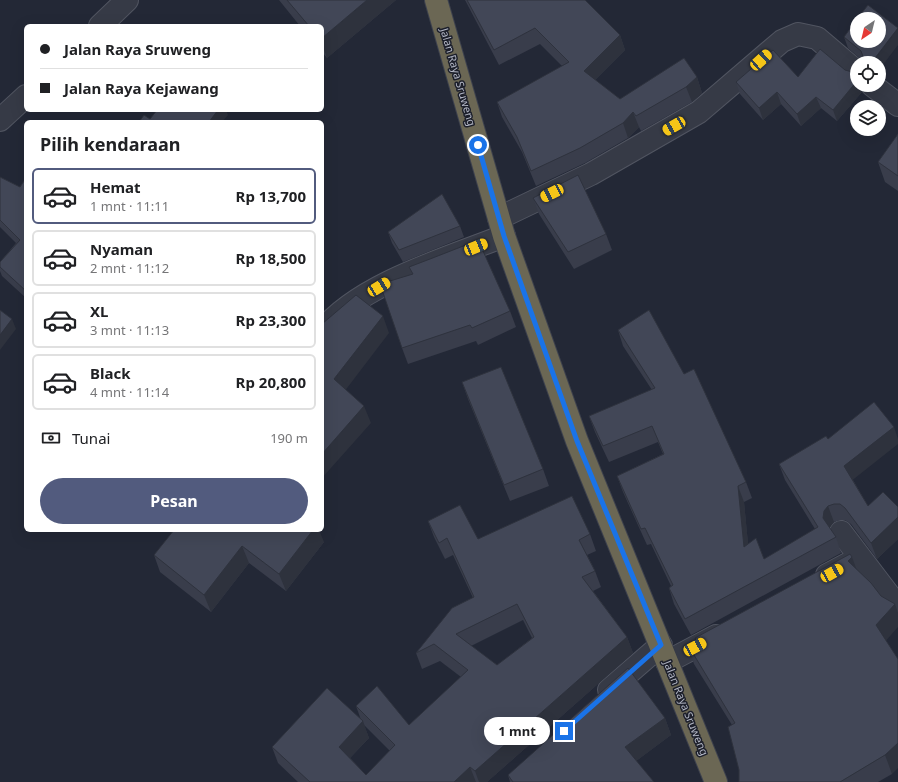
<!DOCTYPE html>
<html lang="id">
<head>
<meta charset="utf-8">
<style>
  :root { --surface:#fff; --page:#f2f2f2; --text:#202124; --muted:#757577; --line:#e0e0e0; --accent:#525b7e }
  body { margin:0; font-family:"Noto Sans",sans-serif; background:var(--page); color:var(--text); height:100vh; display:flex; flex-direction:column; font-size:15px; white-space:nowrap }
  * { box-sizing:border-box; margin:0 }
  p { font-size:13px; color:var(--muted) }
  .icon { flex:none; width:22px; height:22px; fill:none; stroke:currentColor; stroke-width:2; stroke-linecap:round; stroke-linejoin:round }
  .map { position:relative; flex:1; overflow:hidden }
  .details { position:absolute; left:24px; top:120px; width:300px; height:412px; display:flex; flex-direction:column; background:var(--surface); border-radius:6px; box-shadow:0 4px 16px #0002 }
  .details>* { flex:none }
  .top-card { position:absolute; left:24px; top:24px; width:300px; height:88px; border-radius:6px; box-shadow:0 4px 16px #0002; display:grid; align-content:center; height:88px; padding:0 16px; background:var(--surface) }
  .needle { width:26px; rotate:215deg }
  .tools { position:absolute; left:850px; top:12px; display:grid; gap:8px }
  .tools a { display:grid; place-items:center; width:36px; height:36px; border-radius:50%; background:var(--surface); box-shadow:0 4px 16px #0002; font-size:20px }
  .end { position:absolute; width:18px; height:18px; margin:-9px; border:5px solid #1a73e8; background:#fff; box-shadow:0 0 0 2px #fff }
  .from { border-radius:50% }
  .bubble { position:absolute; height:28px; border-radius:14px; background:var(--surface); box-shadow:0 4px 16px #0002; font-size:13px; font-weight:700; line-height:28px; text-align:center }
  .car { position:absolute; width:12px; height:24px; margin:-12px -6px; border-radius:5px; box-shadow:0 0 3px 1px #0007; background:linear-gradient(#f5c518 24%,#345 0 40%,#f5c518 0 76%,#345 0 86%,#f5c518 0) }
  .top-card b { display:flex; align-items:center; gap:14px; height:38px; font-size:15px }
  .top-card b+b { border-top:1px solid var(--line) }
  .top-card i { width:10px; height:10px; background:var(--text) }
  ul { padding:0; list-style:none }
  li { display:flex; align-items:center; gap:12px; height:56px; margin:0 8px 6px; padding:0 8px; border:2px solid var(--line); border-radius:6px }
  li div { flex:1 }
  li b { display:block; font-size:15px }
  li em { font-style:normal; font-weight:700 }
  li.active { border-color:var(--accent) }
  li>.icon { width:36px; height:36px; stroke-width:1.5 }
  h2 { padding:0 16px; font-size:18px; line-height:48px }
  .pay { display:flex; align-items:center; gap:10px; height:44px; padding:0 16px; font-size:15px }
  .pay p { margin-inline-start:auto }
  .primary-button { display:flex; gap:8px; margin-top:auto; padding:8px 16px }
  .primary-button a { flex:1; height:46px; border-radius:24px; background:var(--accent); color:#fff; font-size:16px; font-weight:700; line-height:46px; text-align:center }
  .map>svg:first-child { display:block }
  .lines { fill:none; stroke-linecap:round; stroke-linejoin:round }
  .minor-casing { stroke:#515561; stroke-width:24 }
  .highway-casing { stroke:#3e424e; stroke-width:24 }
  .minor { stroke:#363a46; stroke-width:22 }
  .highway { stroke:#6b6754; stroke-width:22 }
  .wall { fill:#393d4b; fill-rule:evenodd }
  .shaded-wall { fill:#2e323d }
  .building { fill:#424757; stroke:#2e323d; fill-rule:evenodd }
  .route { stroke:#1a73e8; stroke-width:5 }
  .labels { text-anchor:middle; stroke-width:3; stroke-linejoin:round; paint-order:stroke }
  .street-label { font-size:11px; fill:#b1b5c3; stroke:#1c1f2b }
</style>
</head>
<body>
<div class="map">
<svg width="898" height="782" viewBox="0 0 898 782">
  <rect width="100%" height="100%" fill="#232836"/>
  <g class="lines">
    <defs>
      <path id="minor" d="M100 26 127 0
        M872 85 898 105
        M0 120 26 96
        M499 218 591 174 699 112 782 41 798 34 817 38 857 72
        M322 331C359 284 448 258 504 236
        M841 532 898 607
        M827 575 859 558
        M667 662 716 636
        M609 690 661 645"/>
      <path id="highway" d="M436 0 504 236 577 441 716 782"/>
    </defs>
    <!-- minor casing -->
    <use href="#minor" class="minor-casing"/>
    <!-- highway casing -->
    <use href="#highway" class="highway-casing"/>
    <!-- minor -->
    <use href="#minor" class="minor"/>
    <!-- highway -->
    <use href="#highway" class="highway"/>
  </g>
  <!-- wall -->
  <path class="wall" d="M279 0H396L327 58 322 52V26H300Z
    M465 0H585L620 35 625 50 595 80 620 99 697 77 702 93 692 102 641 131 639 127 628 138 585 163 536 186 522 152 502 117 497 102 562 66 540 44 499 65Z
    M844 37 879 63H865L848 48Z
    M798 77 862 92 837 121 821 108 801 126 781 104 763 120 740 94 736 82Z
    M898 134V191L885 182 878 162Z
    M0 177 20 187 26 178V298L2 276 0 271V262L16 243 0 227Z
    M533 198 606 234 612 250 574 269 539 214Z
    M460 226 464 237 403 262 392 243 388 232Z
    M409 267 510 311 516 327 478 345 476 341 408 364 402 348 412 274Z
    M618 330 684 374 746 482 752 498 744 502 748 544 764 559 815 529 785 480 779 464 853 480 868 506 898 507V539L877 559 851 524 845 520H840L834 522 830 527V528L836 537 841 553 691 635 674 604 669 588 671 586 651 544 647 545 623 492 617 476 663 454 658 442 609 462 595 432 589 416 652 390 623 346Z
    M462 382 543 469 549 486 510 501 468 399Z
    M428 521 478 539 590 534 596 551 587 555 595 571 601 587 593 591 627 637 633 653 487 782H298L278 763 272 747 361 720 356 706 409 725 461 677 440 661 422 669 416 653 473 598 453 555 445 559 434 537ZM523 620 532 638 497 665 471 646ZM364 725 390 751 366 775 350 758 369 738Z
    M174 530 324 542 286 591 249 563 211 612 160 572 154 555Z
    M856 569 886 640 892 774 878 782H739V770L732 725 694 664 688 645Z
    M665 718 671 735 636 761 654 782H510L508 775Z"/>
  <!-- shaded-wall -->
  <path class="shaded-wall" d="M367 0H396L327 58 322 44V38Z
    M898 28V45L879 70V63H872V62Z
    M620 35 625 50 589 86 584 71Z
    M697 77 702 93 692 102 686 87Z
    M857 81V85H860L862 92 837 121 833 110Z
    M777 92 781 104 763 120 759 108Z
    M816 97 821 108 801 126 797 114Z
    M218 110H226L228 115 222 122H209Z
    M633 112 639 127 628 138 623 123Z
    M383 316 389 333 341 396 334 379Z
    M12 319 16 329 0 350V335Z
    M364 406 371 423 322 478V454Z
    M894 427 898 439V444L850 482 844 466Z
    M738 486 744 502 750 563 744 547Z
    M828 506 834 522 830 527 829 534 823 518 824 511Z
    M898 517V539L877 559 871 543Z
    M313 530H319L324 542 286 591 279 574Z
    M242 546 249 563 211 612 204 595Z
    M852 557 859 576 848 561Z
    M895 604 898 613V627L883 644 876 625Z
    M627 637 633 653 487 782H479L475 771Z
    M665 718 671 735 631 765 625 747Z
    M363 721 369 738 345 763 339 747Z
    M898 743V768L892 774 885 755Z
    M470 767 476 782H454Z"/>
  <!-- building -->
  <path class="building" d="M287 0H367L322 38V26H309Z
    M467 0H585L620 35 584 71 620 99 684 58 697 77 686 87 636 116 633 112 623 123 580 148 531 171 517 137 497 102 569 62 535 28 494 50Z
    M868 5 898 28 872 62H865L861 51 844 37 857 19V41H879V19H857Z
    M820 49 845 70 856 73 857 78V81L833 110 816 97 797 114 777 92 759 108 736 82 773 50 798 77Z
    M157 110H218L209 122H139L144 115 150 119Z
    M898 134V176L878 162Z
    M578 175 606 234 568 252 533 198Z
    M0 177 20 187 26 178V291L0 267V262L20 240 0 220Z
    M442 194 460 226 399 250 388 232Z
    M479 242 510 311 472 328 470 325 402 348 380 284 413 274 409 267 430 259 471 243 473 246Z
    M356 295 383 316 334 379 364 406 322 454V393L324 391 322 389V324Z
    M0 310 12 319 0 335Z
    M649 310 684 374 694 369 746 482 738 486 744 547 756 538 764 559 818 527 779 464 826 436 828 439 874 402 894 427 844 466 868 506 883 492 898 507V517L871 543 845 508 840 504H834L828 506 824 511 823 518 836 537 685 619 669 588 673 585 645 528 641 529 617 476 664 454 652 426 603 446 589 416 655 388 618 330Z
    M501 367 543 469 504 485 462 382Z
    M572 496 590 534 579 540 595 571 582 577 627 637 475 771 470 767 454 782H310L272 747 327 688 363 721 339 747 366 775 395 745 356 706 377 686 409 725 468 670 434 644 416 653 452 608 474 597 447 538 439 543 428 521 460 505 478 539ZM517 604 534 637 497 665 456 634Z
    M174 530H313L279 574 242 546 204 595 154 555Z
    M850 554 852 557 848 561 871 583 881 596 895 604 876 625 898 659V743L885 755 840 782H739V770L728 727 735 723 688 645 696 640 695 638Z
    M628 668 665 718 625 747 654 782H513L508 775Z"/>
  <g class="lines">
    <!-- route -->
    <path class="route" d="M478 145 504 236 577 441 661 645 564 731"/>
  </g>
  <g class="labels">
    <!-- street labels -->
    <g class="street-label">
      <text transform="translate(458 77) rotate(74)" y="4">Jalan Raya Sruweng</text>
      <text transform="translate(686 708) rotate(68)" y="4">Jalan Raya Sruweng</text>
    </g>
  </g>
</svg>
<div class="tools">
<a><svg class="needle" viewBox="-14 -14 28 28"><path d="M0-13l5 13h-10z" fill="#e53935"/><path d="M0 13l5-13h-10z" fill="#757577"/></svg></a>
<a><svg class="icon" aria-label="locate" viewBox="0 0 24 24"><circle cx="12" cy="12" r="6"/><path d="M12 2v4M12 18v4M2 12h4M18 12h4"/></svg></a>
<a><svg class="icon" aria-label="layers" viewBox="0 0 24 24"><path d="M12 4l9 5-9 5-9-5zM3 14l9 5 9-5"/></svg></a>
</div>
<i class="end from" style="left:478px;top:145px"></i>
<i class="end" style="left:564px;top:731px"></i>
<div class="bubble" style="left:484px;top:717px;width:66px">1 mnt</div>
<i class="car" style="left:761px;top:60px;rotate:48deg"></i>
<i class="car" style="left:674px;top:126px;rotate:240deg"></i>
<i class="car" style="left:552px;top:193px;rotate:244deg"></i>
<i class="car" style="left:476px;top:247px;rotate:68deg"></i>
<i class="car" style="left:379px;top:287px;rotate:59deg"></i>
<i class="car" style="left:832px;top:573px;rotate:61deg"></i>
<i class="car" style="left:695px;top:647px;rotate:62deg"></i>
<div class="top-card">
<b><i class="from"></i>Jalan Raya Sruweng</b>
<b><i></i>Jalan Raya Kejawang</b>
</div>
<section class="details">
<h2>Pilih kendaraan</h2>
<ul>
<li class="active"><svg class="icon" aria-label="car" viewBox="0 0 24 24"><path d="M5 17H2v-5l4-1 3-4h7l3 4 3 1v5h-3M9 17h6M6 11h13"/><circle cx="7" cy="17" r="2"/><circle cx="17" cy="17" r="2"/></svg><div><b>Hemat</b><p>1 mnt · 11:11</p></div><em>Rp 13,700</em></li>
<li><svg class="icon" aria-label="car" viewBox="0 0 24 24"><path d="M5 17H2v-5l4-1 3-4h7l3 4 3 1v5h-3M9 17h6M6 11h13"/><circle cx="7" cy="17" r="2"/><circle cx="17" cy="17" r="2"/></svg><div><b>Nyaman</b><p>2 mnt · 11:12</p></div><em>Rp 18,500</em></li>
<li><svg class="icon" aria-label="car" viewBox="0 0 24 24"><path d="M5 17H2v-5l4-1 3-4h7l3 4 3 1v5h-3M9 17h6M6 11h13"/><circle cx="7" cy="17" r="2"/><circle cx="17" cy="17" r="2"/></svg><div><b>XL</b><p>3 mnt · 11:13</p></div><em>Rp 23,300</em></li>
<li><svg class="icon" aria-label="car" viewBox="0 0 24 24"><path d="M5 17H2v-5l4-1 3-4h7l3 4 3 1v5h-3M9 17h6M6 11h13"/><circle cx="7" cy="17" r="2"/><circle cx="17" cy="17" r="2"/></svg><div><b>Black</b><p>4 mnt · 11:14</p></div><em>Rp 20,800</em></li>
</ul>
<div class="pay"><svg class="icon" aria-label="cash" viewBox="0 0 24 24"><path d="M3 7h18v10H3z"/><circle cx="12" cy="12" r="2"/></svg>Tunai<p>190 m</p></div>
<div class="primary-button"><a>Pesan</a></div>
</section>
</div>
</body>
</html>
